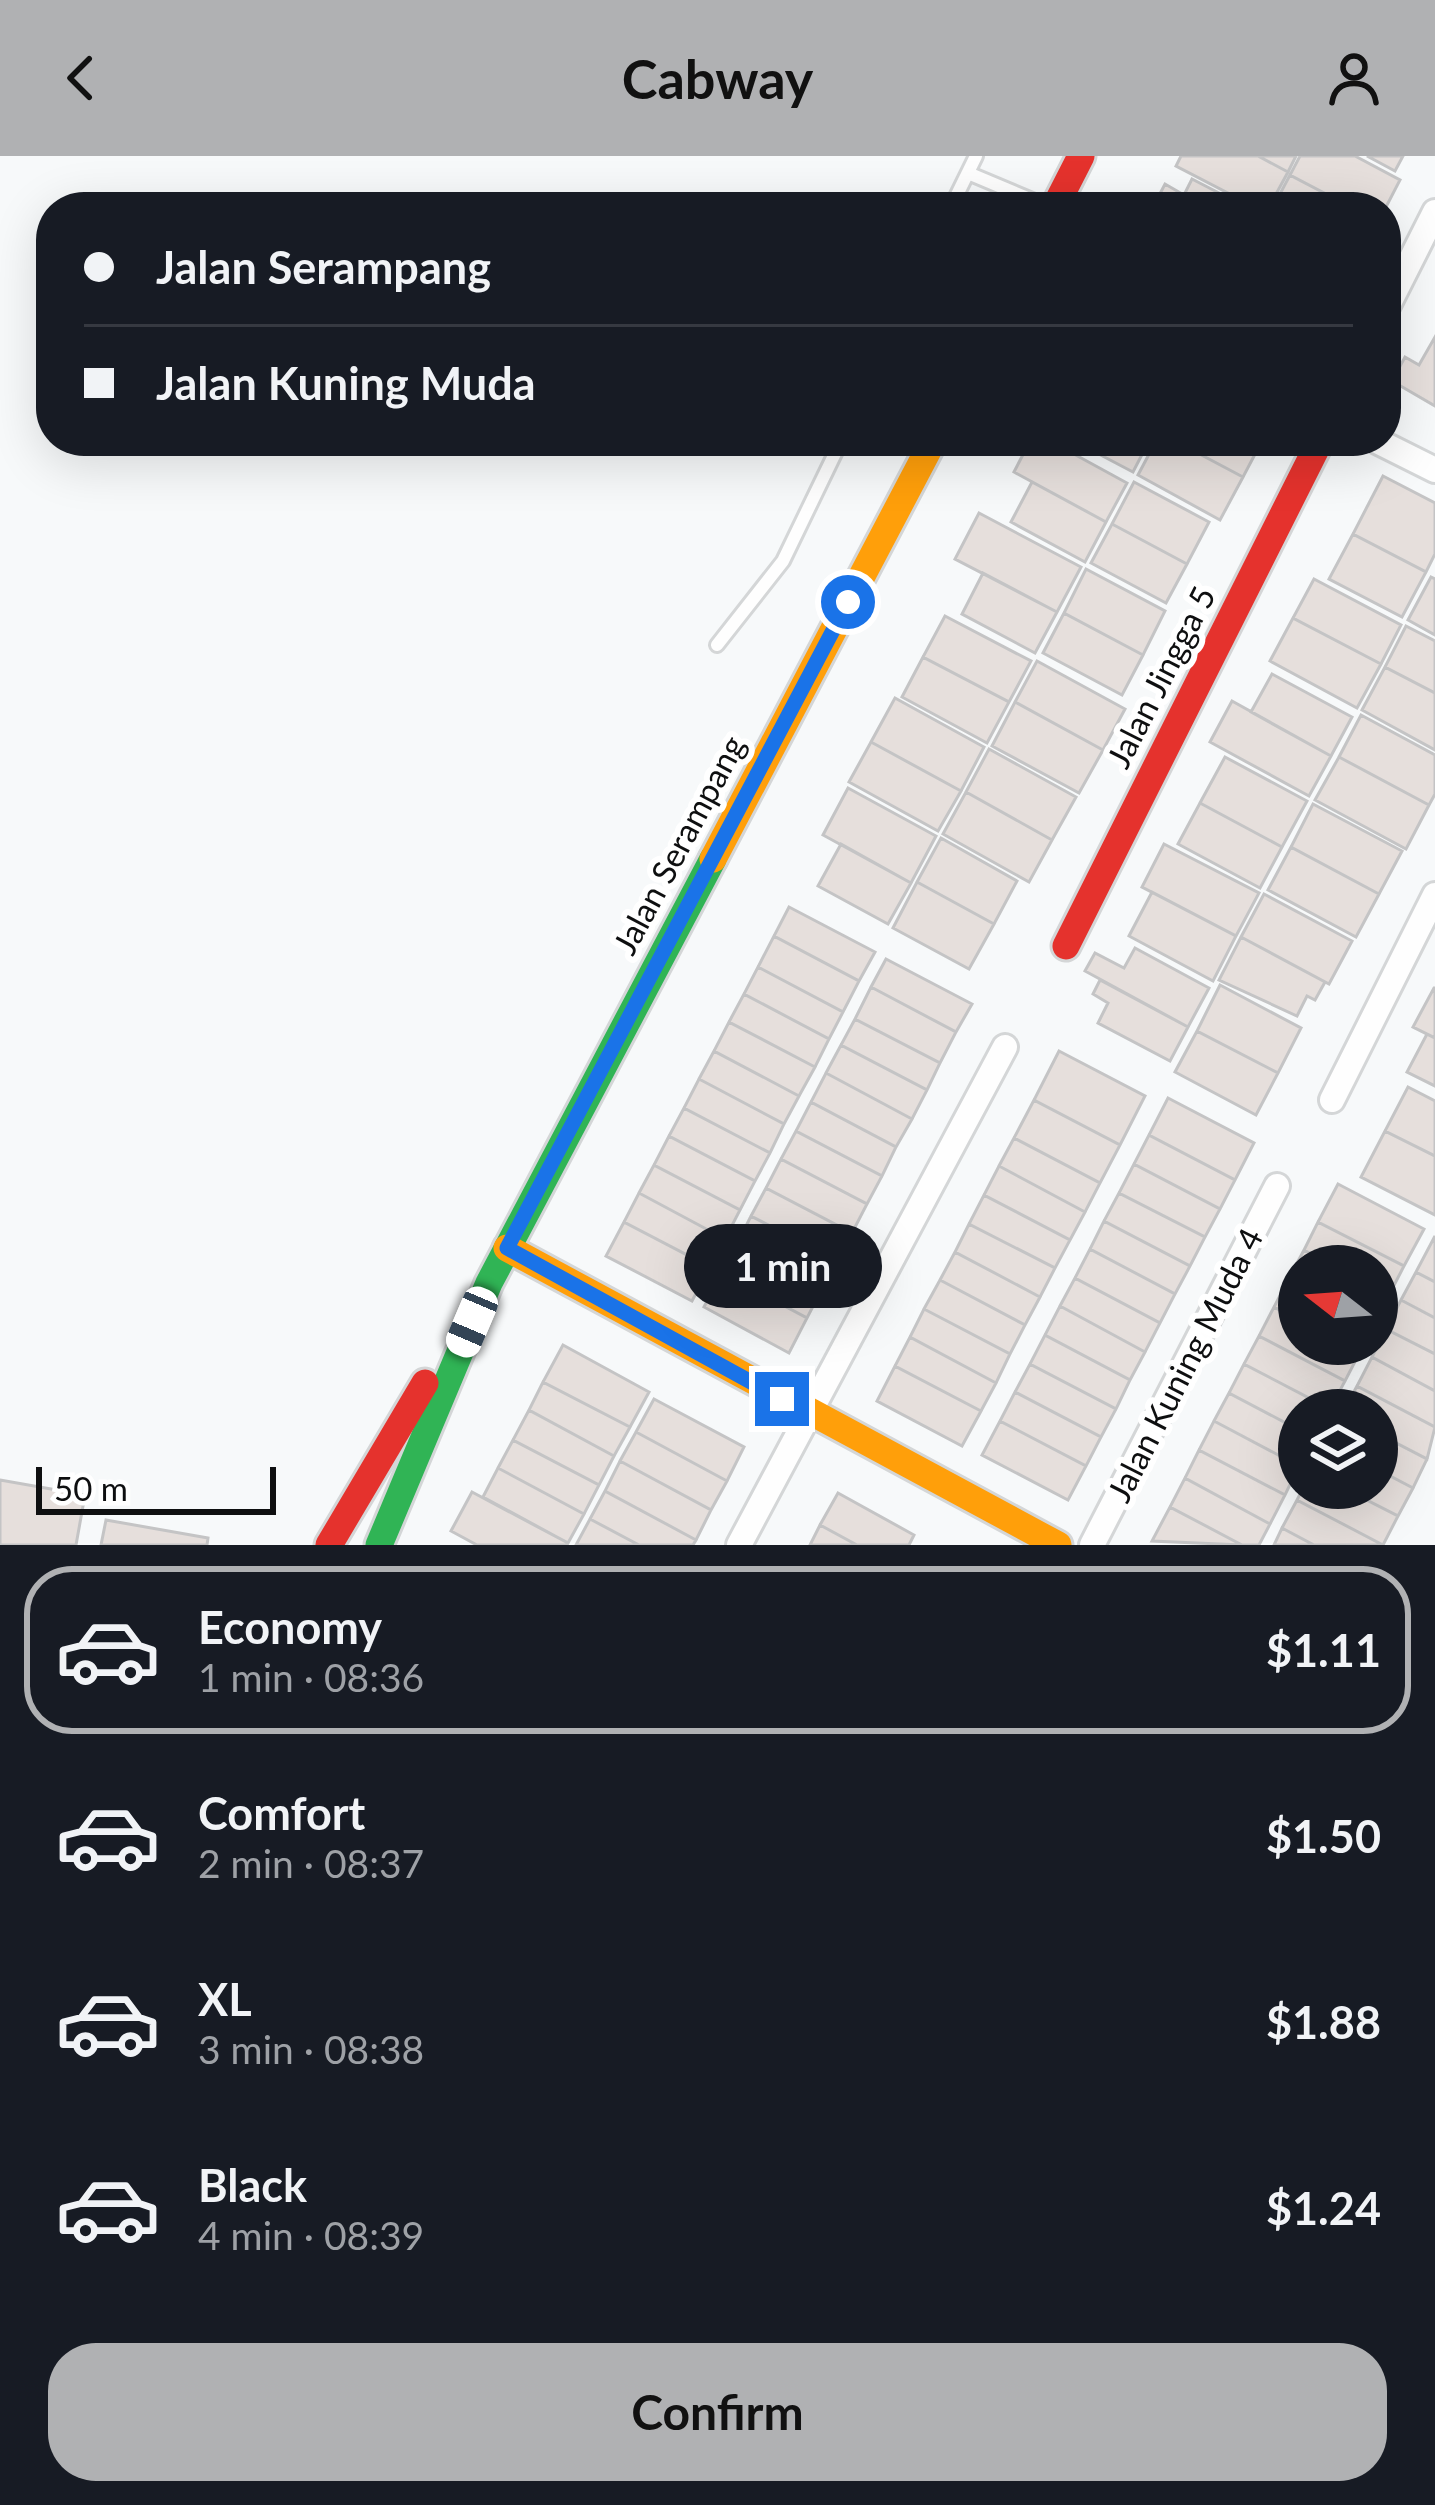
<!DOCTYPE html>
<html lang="en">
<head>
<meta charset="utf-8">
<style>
  :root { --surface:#171b24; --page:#20242c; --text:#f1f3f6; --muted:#9ea1a6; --line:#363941; --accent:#b0b1b3 }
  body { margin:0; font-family:Lato,sans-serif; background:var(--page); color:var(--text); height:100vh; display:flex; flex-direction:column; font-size:45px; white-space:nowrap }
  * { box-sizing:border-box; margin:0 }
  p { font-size:39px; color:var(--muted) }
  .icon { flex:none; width:66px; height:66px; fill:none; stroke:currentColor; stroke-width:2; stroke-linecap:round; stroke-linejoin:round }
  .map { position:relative; height:1389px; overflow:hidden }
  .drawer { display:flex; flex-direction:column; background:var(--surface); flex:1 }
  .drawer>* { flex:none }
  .top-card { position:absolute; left:36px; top:36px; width:1365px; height:264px; border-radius:48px; box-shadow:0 12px 48px #0002; display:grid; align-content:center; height:264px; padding:0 48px; background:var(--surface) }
  .needle { width:78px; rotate:287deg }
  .buttons { position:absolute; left:1278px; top:1089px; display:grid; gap:24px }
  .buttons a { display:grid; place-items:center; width:120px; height:120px; border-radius:50%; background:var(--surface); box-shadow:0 12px 48px #0002; font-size:60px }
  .scale { position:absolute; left:36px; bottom:30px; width:240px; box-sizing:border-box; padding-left:12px; border:6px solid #0e0f10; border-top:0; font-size:33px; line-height:42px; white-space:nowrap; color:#0e0f10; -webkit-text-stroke:9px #fff; paint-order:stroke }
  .end { position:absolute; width:54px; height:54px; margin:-27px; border:15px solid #1a73e8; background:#fff; box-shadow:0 0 0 6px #fff }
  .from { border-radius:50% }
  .bubble { position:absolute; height:84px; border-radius:42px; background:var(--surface); box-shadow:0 12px 48px #0002; font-size:39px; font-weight:700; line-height:84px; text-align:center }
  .car { position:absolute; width:36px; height:72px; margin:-36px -18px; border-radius:15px; box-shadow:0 0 9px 3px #0007; background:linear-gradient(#fff 24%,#345 0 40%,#fff 0 76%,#345 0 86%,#fff 0) }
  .top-card b { display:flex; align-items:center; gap:42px; height:114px; font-size:45px }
  .top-card b+b { border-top:3px solid var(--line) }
  .top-card i { width:30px; height:30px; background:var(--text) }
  ul { padding:21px 0 0; list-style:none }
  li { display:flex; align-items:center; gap:36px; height:168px; margin:0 24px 18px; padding:0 24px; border:6px solid transparent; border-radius:48px }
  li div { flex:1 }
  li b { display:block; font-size:45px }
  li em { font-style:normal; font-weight:700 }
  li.on { border-color:var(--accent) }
  li>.icon { width:108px; height:108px; stroke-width:1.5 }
  .cta { display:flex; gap:24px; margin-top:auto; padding:24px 48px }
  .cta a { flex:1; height:138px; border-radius:48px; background:var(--accent); color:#111; font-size:48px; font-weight:700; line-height:138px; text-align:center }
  header { display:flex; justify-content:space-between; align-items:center; height:156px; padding:0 48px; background:var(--accent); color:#111; font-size:54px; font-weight:700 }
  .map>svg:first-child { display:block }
  .building { fill:#e6dfdc; stroke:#c4c4c5; stroke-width:3 }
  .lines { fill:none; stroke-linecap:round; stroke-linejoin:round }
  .lane-casing { stroke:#d4d6d7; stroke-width:18 }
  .street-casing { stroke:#d4d6d7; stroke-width:30 }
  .fast-casing { stroke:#d4d6d7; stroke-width:33 }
  .slow-casing { stroke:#d4d6d7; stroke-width:33 }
  .jam-casing { stroke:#d4d6d7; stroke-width:33 }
  .lane { stroke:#fefefe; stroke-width:12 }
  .street { stroke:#fefefe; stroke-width:24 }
  .fast { stroke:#30b455; stroke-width:27 }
  .slow { stroke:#ff9f0a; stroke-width:27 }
  .jam { stroke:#e5322d; stroke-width:27 }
  .route { stroke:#1a73e8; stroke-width:15 }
  .labels { text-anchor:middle; stroke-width:12; stroke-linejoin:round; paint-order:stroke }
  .street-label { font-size:33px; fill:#0e0f10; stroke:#fff }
</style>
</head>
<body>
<header><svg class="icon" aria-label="back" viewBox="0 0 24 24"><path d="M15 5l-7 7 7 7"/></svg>Cabway<svg class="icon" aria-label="person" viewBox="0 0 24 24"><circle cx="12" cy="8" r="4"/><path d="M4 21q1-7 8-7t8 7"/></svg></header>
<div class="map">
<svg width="1435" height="1389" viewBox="0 0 1435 1389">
  <rect width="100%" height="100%" fill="#f7f9fa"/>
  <!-- building -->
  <path class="building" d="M1181 0H1258L1288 16 1269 51H1255L1176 10Z
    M1258 0H1296L1288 16Z
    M1300 0H1355L1400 24 1386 51H1351L1290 19Z
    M1367 0H1403L1395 15Z
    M1290 19 1351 51H1273Z
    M1192 23 1246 51H1153L1165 28 1184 39Z
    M1435 181V250L1392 225 1405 201 1419 209Z
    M1030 285H1050L1127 327 1106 366 1014 316Z
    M1074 285H1149L1133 316Z
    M1156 285H1175L1243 321 1220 364 1138 319Z
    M1175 285H1262L1243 321Z
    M1383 320 1435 347V398L1426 416 1353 378Z
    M1032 326 1106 366 1085 406 1011 366Z
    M1134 326 1209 366 1187 408 1112 368Z
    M979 357 1081 411 1057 456 955 403Z
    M1112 368 1187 408 1166 447 1091 407Z
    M1353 378 1426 416 1402 461 1329 423Z
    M1086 413 1165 455 1143 499 1064 457Z
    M983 417 1057 456 1035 497 962 458Z
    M1431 421 1435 423V479L1408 464Z
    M1314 423 1401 469 1381 508 1293 462Z
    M1064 457 1143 499 1122 539 1043 497Z
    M945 460 1031 505 1009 546 923 501Z
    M1293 462 1381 508 1357 552 1270 505Z
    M1406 470 1435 485V537L1385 511Z
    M923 501 1009 546 987 587 902 541Z
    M1037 505 1125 553 1103 594 1015 546Z
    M1385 511 1435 537V594L1362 554Z
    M1272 518 1352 561 1331 600 1251 556Z
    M895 542 984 591 961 635 871 586Z
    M1232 545 1331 600 1309 640 1210 586Z
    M1015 546 1103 594 1079 637 992 590Z
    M1361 559 1435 599V638L1429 649 1339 601Z
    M871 586 961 635 938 675 849 626Z
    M989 593 1076 641 1052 684 966 636Z
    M1225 601 1307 645 1282 691 1200 647Z
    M1339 601 1429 649 1406 693 1315 644Z
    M848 632 936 680 911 727 823 679Z
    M966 636 1052 684 1029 726 943 678Z
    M1200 647 1282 691 1260 732 1178 688Z
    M1313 648 1402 695 1379 738 1291 691Z
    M941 682 1017 725 994 768 917 726Z
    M841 688 911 727 888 768 818 730Z
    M1164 688 1259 737 1236 780 1142 731Z
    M1291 691 1379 738 1356 781 1268 734Z
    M917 726 994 768 969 813 893 772Z
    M1152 736 1236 780 1213 825 1129 780Z
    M1264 738 1352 785 1329 828 1241 781Z
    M789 751 875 796 859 825 774 780Z
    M774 780 859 825 843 856 758 811Z
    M1241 781 1325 826 1315 844 1307 840 1297 860 1219 824Z
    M1135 792 1209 832 1188 871 1085 815 1095 797 1124 812Z
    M886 803 972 848 956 876 871 831Z
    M758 811 843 856 829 883 744 838Z
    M1100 824 1188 871 1170 905 1098 867 1108 847 1093 838Z
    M1220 829 1301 872 1278 917 1197 875Z
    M871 831 956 876 940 907 855 863Z
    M1434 832H1435V882L1413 871Z
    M744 838 829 883 815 911 729 866Z
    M855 863 940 907 927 934 841 889Z
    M729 866 815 911 799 940 714 895Z
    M1197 875 1278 917 1256 959 1175 916Z
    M1427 878 1435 882V930L1407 916Z
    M841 889 927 934 912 963 826 917Z
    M714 895 799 940 784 968 699 923Z
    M1059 895 1145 940 1120 989 1034 944Z
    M826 917 912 963 896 991 811 946Z
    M699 923 784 968 770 997 684 952Z
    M1408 931 1435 945V1000L1385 975Z
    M1168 942 1254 987 1235 1024 1149 979Z
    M1034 944 1120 989 1100 1027 1014 982Z
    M811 946 896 991 882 1020 796 975Z
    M684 952 770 997 755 1025 669 980Z
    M796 975 882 1020 867 1048 781 1003Z
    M1385 975 1435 1000V1059L1361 1021Z
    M1149 979 1235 1024 1220 1053 1134 1008Z
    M669 980 755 1025 740 1054 654 1009Z
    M1014 982 1100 1027 1085 1056 999 1010Z
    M781 1003 867 1048 852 1077 766 1032Z
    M1134 1008 1220 1053 1205 1081 1119 1037Z
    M654 1009 740 1054 725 1083 639 1037Z
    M999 1010 1085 1056 1070 1084 984 1039Z
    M1338 1028 1424 1073 1404 1110 1318 1066Z
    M766 1032 852 1077 837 1105 751 1060Z
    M639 1037 725 1083 710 1111 624 1066Z
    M1119 1037 1205 1081 1190 1110 1104 1065Z
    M984 1039 1070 1084 1055 1112 969 1068Z
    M751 1060 837 1105 822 1133 737 1088Z
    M1104 1065 1190 1110 1175 1138 1090 1093Z
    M624 1066 710 1111 692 1145 606 1100Z
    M1318 1066 1404 1110 1389 1139 1377 1133V1110H1334L1304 1094Z
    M969 1068 1055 1112 1040 1141 955 1096Z
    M1435 1080V1126L1416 1116Z
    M737 1088 822 1133 807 1162 722 1117Z
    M1090 1093 1175 1138 1160 1167 1075 1122Z
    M1304 1094 1334 1110H1299V1128L1289 1122Z
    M955 1096 1040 1141 1025 1169 940 1124Z
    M1416 1116 1435 1126V1162L1401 1144Z
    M722 1117 807 1162 789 1197 704 1151Z
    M1075 1122 1160 1167 1145 1196 1060 1150Z
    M1289 1122 1299 1128V1164L1274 1151Z
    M940 1124 1025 1169 1010 1198 924 1153Z
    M1401 1144 1435 1162V1198L1386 1173Z
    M1060 1150 1145 1196 1130 1224 1045 1179Z
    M1274 1151 1299 1164V1188H1344L1360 1196 1345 1225 1259 1180Z
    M924 1153 1010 1198 996 1227 910 1181Z
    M1386 1173 1435 1198V1235L1372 1201Z
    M1045 1179 1130 1224 1116 1253 1030 1208Z
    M1259 1180 1345 1225 1330 1253 1244 1208Z
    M910 1181 996 1227 981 1255 895 1210Z
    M563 1189 649 1236 630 1271 543 1226Z
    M1372 1201 1435 1235V1271L1357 1230Z
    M1030 1208 1116 1253 1101 1281 1015 1236Z
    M1244 1208 1330 1253 1329 1254H1299V1274L1229 1237Z
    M895 1210 981 1255 962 1290 877 1245Z
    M543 1226 630 1271 614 1300 529 1254Z
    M1357 1230 1435 1271 1427 1303 1377 1277V1254H1344Z
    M1015 1236 1101 1281 1086 1310 1000 1265Z
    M1229 1237 1299 1274V1310L1214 1265Z
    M654 1243 744 1291 727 1325 636 1276Z
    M529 1254 614 1300 599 1329 513 1284Z
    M1000 1265 1086 1310 1068 1344 982 1299Z
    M1214 1265 1299 1310 1285 1339 1199 1294Z
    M636 1276 727 1325 711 1354 620 1305Z
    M1377 1277 1427 1303 1413 1332 1377 1313Z
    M513 1284 599 1329 584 1358 498 1312Z
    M1199 1294 1285 1339 1270 1368 1185 1322Z
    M620 1305 711 1354 696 1384 605 1335Z
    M498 1312 584 1358 568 1387 483 1341Z
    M1377 1313 1413 1332 1398 1360 1343 1332H1377Z
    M1185 1322 1270 1368 1259 1389H1242L1170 1351Z
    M0 1324 85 1339 76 1389H0Z
    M1303 1332H1343L1398 1360 1383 1389 1297 1344Z
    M605 1335 696 1384 693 1389H639L590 1363Z
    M472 1336 568 1387 567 1389H477L451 1375Z
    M838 1337 914 1379 909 1389H857L820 1369Z
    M1297 1344 1383 1389H1314L1282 1372Z
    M1170 1351 1242 1389 1152 1385Z
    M590 1363 639 1389H576Z
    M106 1364 208 1382 207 1389H101Z
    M820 1369 857 1389H810Z
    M1282 1372 1314 1389H1274Z"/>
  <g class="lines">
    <defs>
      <path id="lane" d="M968 17 1049 51
        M951 51 976 0
        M717 489 783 405 841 285"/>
      <path id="street" d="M1386 153 1435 56
        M1377 285 1435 314
        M1332 944 1435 739
        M739 1389 1005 891
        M1092 1389 1277 1030"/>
      <path id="fast" d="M379 1389 489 1127 713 703"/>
      <path id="slow" d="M713 703 933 285
        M507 1092 1058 1389"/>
      <path id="jam" d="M1055 51 1081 0
        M1066 790 1320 285
        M329 1389 425 1227"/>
    </defs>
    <!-- lane casing -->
    <use href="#lane" class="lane-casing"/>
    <!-- street casing -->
    <use href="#street" class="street-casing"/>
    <!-- fast casing -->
    <use href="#fast" class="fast-casing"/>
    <!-- slow casing -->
    <use href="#slow" class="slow-casing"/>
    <!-- jam casing -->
    <use href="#jam" class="jam-casing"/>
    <!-- lane -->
    <use href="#lane" class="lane"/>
    <!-- street -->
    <use href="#street" class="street"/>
    <!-- fast -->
    <use href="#fast" class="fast"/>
    <!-- slow -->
    <use href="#slow" class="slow"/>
    <!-- jam -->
    <use href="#jam" class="jam"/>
  </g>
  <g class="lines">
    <!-- route -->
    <path class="route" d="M782 1243 507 1092 848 446"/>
  </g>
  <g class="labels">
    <!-- street labels -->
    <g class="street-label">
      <text transform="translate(1161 521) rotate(-63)" y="12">Jalan Jingga 5</text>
      <text transform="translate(679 689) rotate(-62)" y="12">Jalan Serampang</text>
      <text transform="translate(1185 1209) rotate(-63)" y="12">Jalan Kuning Muda 4</text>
    </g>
  </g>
</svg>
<div class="buttons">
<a><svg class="needle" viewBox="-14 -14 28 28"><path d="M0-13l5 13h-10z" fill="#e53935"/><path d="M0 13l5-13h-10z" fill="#9ea1a6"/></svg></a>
<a><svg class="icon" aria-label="layers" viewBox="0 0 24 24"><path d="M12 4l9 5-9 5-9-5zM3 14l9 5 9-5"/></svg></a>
</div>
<div class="scale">50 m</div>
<i class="end from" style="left:848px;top:446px"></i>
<i class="end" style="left:782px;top:1243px"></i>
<div class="bubble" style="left:684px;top:1068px;width:198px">1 min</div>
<i class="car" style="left:472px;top:1166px;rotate:203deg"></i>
<div class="top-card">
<b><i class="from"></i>Jalan Serampang</b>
<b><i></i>Jalan Kuning Muda</b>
</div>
</div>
<section class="drawer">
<ul>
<li class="on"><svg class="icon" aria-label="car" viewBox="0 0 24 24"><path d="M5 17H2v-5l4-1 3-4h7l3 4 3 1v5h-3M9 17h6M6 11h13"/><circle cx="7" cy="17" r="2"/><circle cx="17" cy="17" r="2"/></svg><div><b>Economy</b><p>1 min · 08:36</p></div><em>$1.11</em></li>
<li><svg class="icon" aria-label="car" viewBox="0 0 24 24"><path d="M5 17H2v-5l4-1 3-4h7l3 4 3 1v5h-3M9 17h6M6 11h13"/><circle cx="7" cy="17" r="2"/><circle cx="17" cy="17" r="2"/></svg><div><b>Comfort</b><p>2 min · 08:37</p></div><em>$1.50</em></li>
<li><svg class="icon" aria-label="car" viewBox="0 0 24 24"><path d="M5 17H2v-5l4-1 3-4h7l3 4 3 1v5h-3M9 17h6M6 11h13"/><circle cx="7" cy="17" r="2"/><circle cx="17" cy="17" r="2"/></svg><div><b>XL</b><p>3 min · 08:38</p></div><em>$1.88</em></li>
<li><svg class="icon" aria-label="car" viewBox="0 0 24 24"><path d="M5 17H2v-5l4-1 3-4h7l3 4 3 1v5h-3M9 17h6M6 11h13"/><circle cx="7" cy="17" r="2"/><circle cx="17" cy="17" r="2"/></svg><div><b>Black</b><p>4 min · 08:39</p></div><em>$1.24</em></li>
</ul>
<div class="cta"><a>Confirm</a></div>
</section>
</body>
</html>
